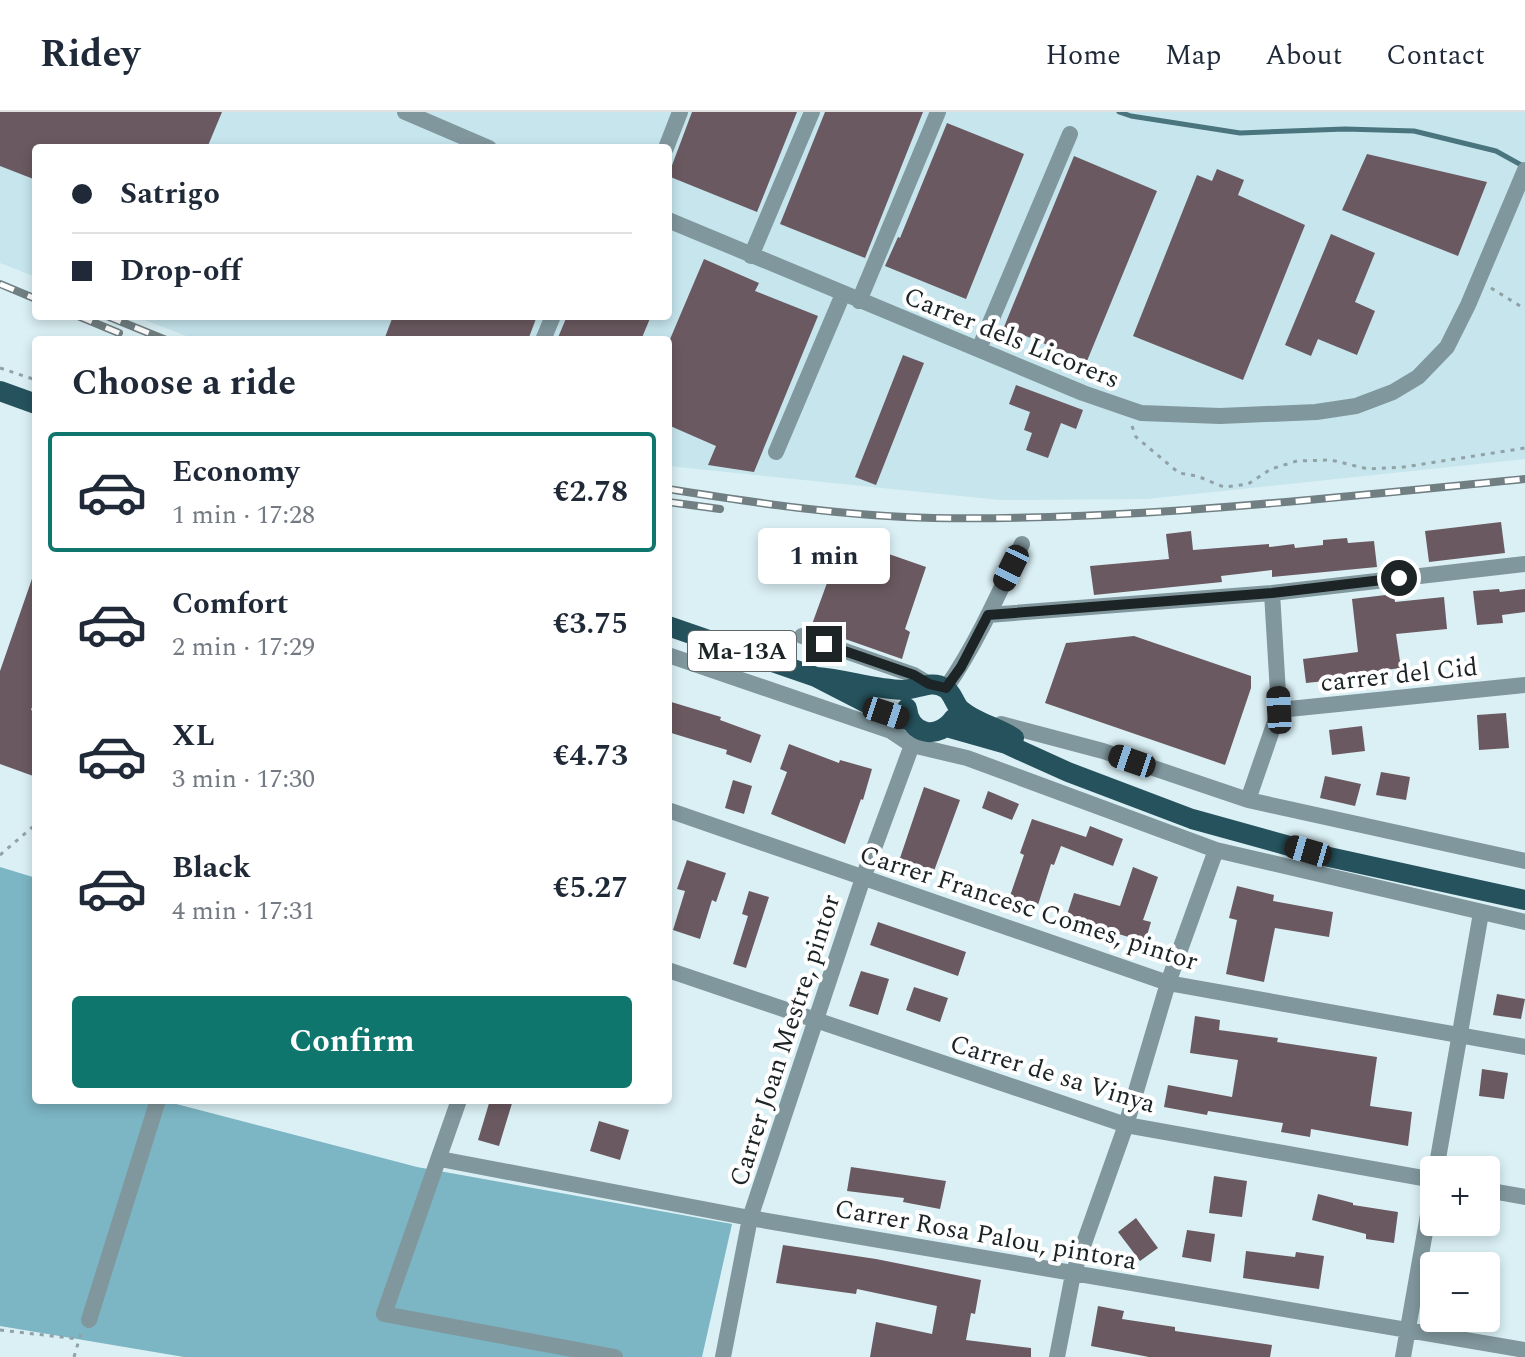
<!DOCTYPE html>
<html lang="en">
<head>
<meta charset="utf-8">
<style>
  :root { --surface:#fff; --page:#f6f6f7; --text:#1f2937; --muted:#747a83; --line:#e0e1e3; --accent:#0f766e }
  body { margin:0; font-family:Spectral,serif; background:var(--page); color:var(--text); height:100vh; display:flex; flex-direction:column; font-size:30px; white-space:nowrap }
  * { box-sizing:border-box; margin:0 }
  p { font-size:26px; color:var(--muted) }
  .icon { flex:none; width:44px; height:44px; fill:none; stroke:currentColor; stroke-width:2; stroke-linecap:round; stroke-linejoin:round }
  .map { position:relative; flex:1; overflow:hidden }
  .details { position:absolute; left:32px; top:224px; width:640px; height:768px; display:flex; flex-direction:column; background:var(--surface); border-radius:8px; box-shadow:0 4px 12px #0003 }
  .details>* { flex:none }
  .hud { position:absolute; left:32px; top:32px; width:640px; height:176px; border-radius:8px; box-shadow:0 4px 12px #0003; display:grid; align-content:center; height:176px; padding:0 40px; background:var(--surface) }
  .buttons { position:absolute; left:1420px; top:1044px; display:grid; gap:16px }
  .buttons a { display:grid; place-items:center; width:80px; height:80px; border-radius:8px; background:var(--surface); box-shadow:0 4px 12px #0003; font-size:40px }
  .end { position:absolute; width:36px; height:36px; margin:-18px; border:10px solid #1c2426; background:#fff; box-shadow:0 0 0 4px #fff }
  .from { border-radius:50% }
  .bubble { position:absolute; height:56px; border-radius:8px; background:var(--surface); box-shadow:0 4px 12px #0003; font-size:26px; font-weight:700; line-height:56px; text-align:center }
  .car { position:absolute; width:24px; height:48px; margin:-24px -12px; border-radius:10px; box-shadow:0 0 6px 2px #0007; background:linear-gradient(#222 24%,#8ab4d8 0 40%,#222 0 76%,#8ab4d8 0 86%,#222 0) }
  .hud b { display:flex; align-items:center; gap:28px; height:76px; font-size:30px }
  .hud b+b { border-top:2px solid var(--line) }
  .hud i { width:20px; height:20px; background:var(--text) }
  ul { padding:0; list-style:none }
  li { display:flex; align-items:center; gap:24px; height:120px; margin:0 16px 12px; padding:0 24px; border:4px solid transparent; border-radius:8px }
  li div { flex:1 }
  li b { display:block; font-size:30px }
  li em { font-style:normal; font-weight:700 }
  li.on { border-color:var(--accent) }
  li>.icon { width:72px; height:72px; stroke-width:1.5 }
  h2 { padding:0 40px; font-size:36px; line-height:96px }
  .button { display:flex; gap:16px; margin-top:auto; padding:16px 40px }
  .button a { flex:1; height:92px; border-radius:8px; background:var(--accent); color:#fff; font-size:32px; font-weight:700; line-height:92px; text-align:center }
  header { display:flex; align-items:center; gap:48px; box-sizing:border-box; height:112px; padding:0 40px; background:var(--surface); border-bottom:2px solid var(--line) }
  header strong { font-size:38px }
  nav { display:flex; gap:44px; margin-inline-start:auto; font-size:28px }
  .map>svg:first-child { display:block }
  .built { fill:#c6e5ed }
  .forest { fill:#7cb5c3 }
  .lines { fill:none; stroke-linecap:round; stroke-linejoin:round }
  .stream { stroke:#4a747e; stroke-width:5 }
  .building { fill:#6a5960 }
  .path { stroke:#91a1a5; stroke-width:3; stroke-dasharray:4 6; stroke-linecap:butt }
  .minor { stroke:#80979d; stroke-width:16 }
  .major { stroke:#25525d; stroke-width:20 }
  .rail-casing { stroke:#717f82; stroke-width:8 }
  .rail { stroke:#fff; stroke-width:5; stroke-dasharray:15; stroke-linecap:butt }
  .route { stroke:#1c2426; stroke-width:10 }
  .labels { text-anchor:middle; stroke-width:8; stroke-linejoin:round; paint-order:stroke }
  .shield { fill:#fff; stroke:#606667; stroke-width:2 }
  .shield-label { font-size:24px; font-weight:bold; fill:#1c2426 }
  .street-label { font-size:26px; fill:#1c2426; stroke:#fff }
</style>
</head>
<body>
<header>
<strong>Ridey</strong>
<nav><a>Home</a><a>Map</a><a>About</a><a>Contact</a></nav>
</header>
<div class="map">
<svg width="1525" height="1245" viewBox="0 0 1525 1245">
  <rect width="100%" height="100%" fill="#daf0f5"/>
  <!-- built -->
  <path class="built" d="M0 0H1525V347L1147 387 1000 388 668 354V228H197L134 204H668V36H36V165L0 151Z"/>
  <!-- forest -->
  <path class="forest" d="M0 755 36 766V988H161L417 1055 732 1112 702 1245H184L0 1214Z"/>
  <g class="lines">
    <!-- stream -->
    <path class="stream" d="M1119 0 1131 4 1240 21 1345 17 1414 19 1496 39 1525 55"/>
  </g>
  <!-- building -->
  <path class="building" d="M0 0H222L207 36H36V68L0 54Z
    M692 0H797L757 100 668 64Z
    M825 0H923L865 146 780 112Z
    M947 11 1024 42 966 187 885 154 898 125 900 126Z
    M1367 42 1487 70 1458 144 1342 98Z
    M1074 44 1157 79 1087 249 1004 215Z
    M1217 57 1244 68 1238 83 1305 113 1243 268 1133 224 1197 63 1212 69Z
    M1331 122 1375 141 1355 190 1375 199 1357 243 1318 227 1311 244 1285 233Z
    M704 147 759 171 755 179 818 204 754 360 708 353 716 334 668 313V232Z
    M393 204H537L528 228H384Z
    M567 204H651L641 228H557Z
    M903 243 924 251 876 373 855 365Z
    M1016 273 1083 298 1076 317 1061 311 1048 346 1026 338 1032 321 1024 318 1030 300 1009 292Z
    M1501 410 1505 441 1429 450 1425 419Z
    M1191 419 1193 438 1269 432V435L1294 432 1295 436 1323 433V428L1347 426 1348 431 1374 429 1377 455 1272 465V458L1247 461 1221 464 1222 470 1094 483 1090 454 1169 447 1166 422Z
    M839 438 886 441 926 455 905 517 910 520 902 547 811 515Z
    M34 461 36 462V583L31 598 36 600V665L0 652V559Z
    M1499 477 1500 480 1525 477V500L1502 503 1503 511 1477 513 1473 479Z
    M1394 482 1395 490 1444 485 1447 517 1396 522 1401 556 1353 562V566L1306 571 1303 547 1358 540 1352 487Z
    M1134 524 1251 564V576L1225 653 1045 591 1066 531Z
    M668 589 721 605 720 608 761 623 751 651 726 642 727 638 668 620Z
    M1506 601 1509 636 1479 638 1477 603Z
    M1362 614 1365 639 1332 643 1329 618Z
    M789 632 839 651 840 648 872 657 863 688 861 687 845 732 771 702 787 660 780 657Z
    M1381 660 1410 665 1406 688 1376 683Z
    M1325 664 1361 672 1355 694 1320 686Z
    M733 668 752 674 744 702 725 696Z
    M924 675 960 688 934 759 900 746Z
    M988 679 1019 692 1012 708 982 696Z
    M1032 707 1086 725 1090 714 1123 727 1113 754 1061 734 1054 753 1051 752 1037 796 1009 787 1024 743 1020 741Z
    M687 748 726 761 716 790 712 788 700 827 673 818 685 779 677 777Z
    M1133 755 1158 765 1143 808 1151 810 1145 830 1066 806 1074 781 1120 794Z
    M1237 774 1274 783 1273 789 1333 800 1329 825 1275 816 1264 870 1226 862 1237 808 1229 806Z
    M749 779 769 785 746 856 733 852 748 804 742 802Z
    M878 810 966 840 958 864 870 833Z
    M861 859 889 867 878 903 849 894Z
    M914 875 948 886 940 910 906 898Z
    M1497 882 1525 887 1521 907 1493 903Z
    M1195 904 1220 908 1219 918 1278 926 1277 930 1377 945 1370 994 1412 1000 1408 1034 1311 1017 1310 1025 1281 1020 1283 1011 1208 999 1207 1003 1164 995 1168 973 1232 985 1238 948 1190 941Z
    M1482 957 1508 961 1504 987 1479 984Z
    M490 988H513L499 1034 478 1028Z
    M599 1009 629 1018 620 1048 590 1039Z
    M851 1055 946 1069 940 1097 903 1090 904 1086 847 1079Z
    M1214 1064 1247 1069 1242 1105 1209 1101Z
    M1318 1082 1353 1091V1093L1398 1100 1394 1131 1366 1127V1122L1312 1108Z
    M1136 1106 1158 1136 1140 1149 1118 1120Z
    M1187 1118 1215 1122 1211 1150 1182 1145Z
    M783 1133 876 1147 981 1168 975 1202 971 1201 966 1228 1031 1236V1245H870L876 1210 932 1222 937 1194 857 1177 856 1182 776 1171Z
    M1246 1139 1295 1145 1296 1140 1324 1144 1319 1177 1243 1166Z
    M1098 1194 1124 1199 1122 1207 1175 1215V1219L1272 1233 1270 1245H1149L1091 1234Z"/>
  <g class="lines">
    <!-- path -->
    <path class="path" d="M1491 176 1525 197
      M0 256 36 268
      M1132 314 1136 325 1179 361 1197 364 1224 375 1248 372 1271 357 1297 349 1331 348 1368 357 1404 355 1525 336
      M0 743 36 712
      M0 1218 78 1227
      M74 1245 81 1221"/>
    <!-- minor -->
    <path class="minor" d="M405 0 489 36
      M666 36 680 0
      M668 108 1083 281 1141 301 1220 304 1316 300 1356 294 1393 280 1418 265 1447 235 1468 193 1525 58
      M751 144 812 0
      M859 189 938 0
      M543 228 553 204
      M979 237 1070 22
      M776 340 843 182
      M988 503 1272 481 1525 452
      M802 524 914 563 929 572
      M668 543 891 619 912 633 967 646 1216 738 1525 810
      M946 576C977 531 999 481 1022 432
      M1279 598 1525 573
      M1001 612 1103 639 1248 688 1525 749
      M1248 688 1279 598 1272 481
      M668 698 1168 871 1525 935
      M668 858 1126 1013 1434 1068
      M459 988 384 1202 615 1245
      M440 1047 750 1106 1525 1238
      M1436 1058 1481 801
      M1486 1078 1525 1085
      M89 1208 158 988
      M723 1245 750 1106 863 766 912 633
      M1057 1245 1073 1162 1126 1013 1168 871 1216 738
      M1403 1245 1434 1069"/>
    <!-- major -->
    <path class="major" d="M0 279 36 292
      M668 514 816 565 886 601 910 609
      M816 565C845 567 873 577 903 578 917 578 931 567 945 576 952 580 954 590 959 596 973 610 998 615 1014 626
      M907 596C910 624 939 628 954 606
      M946 615 1006 632 1068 660 1192 707 1329 745 1525 788"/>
    <defs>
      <path id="rail" d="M0 172 36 187
        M78 204 119 221
        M107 204 166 228
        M668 377C756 391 843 404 933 406 1131 409 1328 386 1525 367
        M668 390 720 397"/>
    </defs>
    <!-- rail casing -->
    <use href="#rail" class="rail-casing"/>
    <!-- rail -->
    <use href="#rail" class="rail"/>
  </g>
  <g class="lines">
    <!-- route -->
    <path class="route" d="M824 532 914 563 929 572 946 576 961 555 988 503 1272 481 1399 466"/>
  </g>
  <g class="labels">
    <!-- shield labels -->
    <rect class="shield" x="688" y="519" width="108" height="40" rx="6"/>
    <g class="shield-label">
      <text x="742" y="547">Ma-13A</text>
    </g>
    <!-- street labels -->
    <g class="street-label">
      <text transform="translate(1012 225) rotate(22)" y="9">Carrer dels Licorers</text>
      <text transform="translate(1399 562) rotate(-6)" y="9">carrer del Cid</text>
      <text transform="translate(1029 795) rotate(18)" y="9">Carrer Francesc Comes, pintor</text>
      <text transform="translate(784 928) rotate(-72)" y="9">Carrer Joan Mestre, pintor</text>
      <text transform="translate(1053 961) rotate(17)" y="9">Carrer de sa Vinya</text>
      <text transform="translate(986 1122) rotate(10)" y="9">Carrer Rosa Palou, pintora</text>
    </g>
  </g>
</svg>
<div class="buttons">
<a>+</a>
<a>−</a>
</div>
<i class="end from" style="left:1399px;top:466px"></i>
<i class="end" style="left:824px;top:532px"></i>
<div class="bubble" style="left:758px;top:416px;width:132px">1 min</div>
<i class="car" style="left:1011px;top:456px;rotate:206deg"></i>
<i class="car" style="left:1279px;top:598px;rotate:357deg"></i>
<i class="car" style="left:886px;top:601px;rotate:108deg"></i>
<i class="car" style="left:1132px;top:649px;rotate:289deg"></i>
<i class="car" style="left:1308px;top:739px;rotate:286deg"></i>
<div class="hud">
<b><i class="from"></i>Satrigo</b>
<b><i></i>Drop-off</b>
</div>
<section class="details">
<h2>Choose a ride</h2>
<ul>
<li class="on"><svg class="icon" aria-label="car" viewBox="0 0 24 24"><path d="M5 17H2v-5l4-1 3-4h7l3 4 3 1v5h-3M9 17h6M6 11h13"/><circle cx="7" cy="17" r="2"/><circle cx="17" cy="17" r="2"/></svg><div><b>Economy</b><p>1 min · 17:28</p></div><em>€2.78</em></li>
<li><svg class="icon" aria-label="car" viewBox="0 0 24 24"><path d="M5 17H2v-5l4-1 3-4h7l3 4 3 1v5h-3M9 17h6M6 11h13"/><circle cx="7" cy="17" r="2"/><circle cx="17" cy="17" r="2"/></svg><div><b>Comfort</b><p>2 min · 17:29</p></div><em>€3.75</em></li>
<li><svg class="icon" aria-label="car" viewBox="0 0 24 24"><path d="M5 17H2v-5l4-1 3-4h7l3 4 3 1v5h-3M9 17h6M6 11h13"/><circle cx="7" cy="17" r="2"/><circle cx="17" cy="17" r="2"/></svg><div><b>XL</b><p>3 min · 17:30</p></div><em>€4.73</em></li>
<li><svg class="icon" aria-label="car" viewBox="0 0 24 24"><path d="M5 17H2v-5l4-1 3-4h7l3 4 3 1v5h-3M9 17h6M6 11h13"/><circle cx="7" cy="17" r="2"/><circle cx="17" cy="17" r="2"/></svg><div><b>Black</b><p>4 min · 17:31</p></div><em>€5.27</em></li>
</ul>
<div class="button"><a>Confirm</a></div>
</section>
</div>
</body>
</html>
